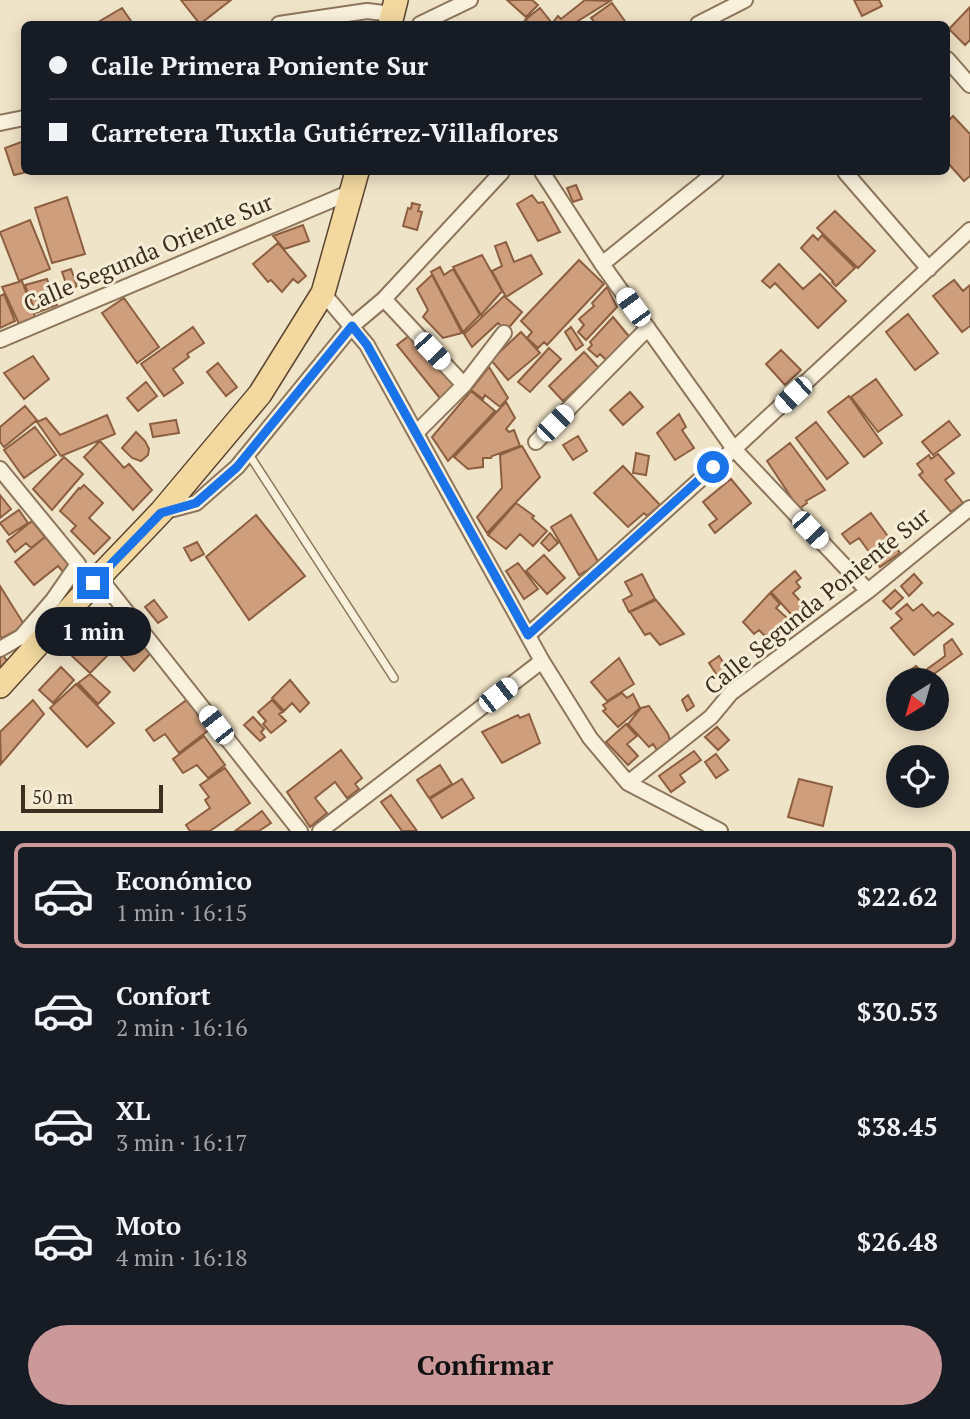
<!DOCTYPE html>
<html lang="es">
<head>
<meta charset="utf-8">
<style>
  :root { --surface:#171b24; --page:#242831; --text:#f1f3f6; --muted:#9ea1a6; --line:#363941; --accent:#cc999b }
  body { margin:0; font-family:"PT Serif",serif; background:var(--page); color:var(--text); height:100vh; display:flex; flex-direction:column; font-size:26px; white-space:nowrap }
  * { box-sizing:border-box; margin:0 }
  p { font-size:23px; color:var(--muted) }
  .icon { flex:none; width:38px; height:38px; fill:none; stroke:currentColor; stroke-width:2; stroke-linecap:round; stroke-linejoin:round }
  .map { position:relative; height:831px; overflow:hidden }
  .drawer { display:flex; flex-direction:column; background:var(--surface); flex:1 }
  .drawer>* { flex:none }
  .hud { position:absolute; left:21px; top:21px; width:929px; height:154px; border-radius:10px; box-shadow:0 4px 18px #0003; display:grid; align-content:center; height:154px; padding:0 28px; background:var(--surface) }
  .needle { width:46px; rotate:217deg }
  .fabs { position:absolute; left:886px; top:668px; display:grid; gap:14px }
  .fabs a { display:grid; place-items:center; width:63px; height:63px; border-radius:50%; background:var(--surface); box-shadow:0 4px 18px #0003; font-size:35px }
  .scale { position:absolute; left:21px; bottom:18px; width:142px; box-sizing:border-box; padding-left:7px; border:4px solid #3d2e20; border-top:0; font-size:19px; line-height:24px; white-space:nowrap; color:#3d2e20; -webkit-text-stroke:5px #f7eed8; paint-order:stroke }
  .end { position:absolute; width:32px; height:32px; margin:-16px; border:9px solid #1a73e8; background:#fff; box-shadow:0 0 0 4px #fff }
  .from { border-radius:50% }
  .bubble { position:absolute; height:49px; border-radius:24px; background:var(--surface); box-shadow:0 4px 18px #0003; font-size:23px; font-weight:800; line-height:49px; text-align:center }
  .car { position:absolute; width:21px; height:42px; margin:-21px -10px; border-radius:9px; box-shadow:0 0 5px 2px #0007; background:linear-gradient(#fff 24%,#345 0 40%,#fff 0 76%,#345 0 86%,#fff 0) }
  .hud b { display:flex; align-items:center; gap:24px; height:66px; font-size:26px }
  .hud b+b { border-top:2px solid var(--line) }
  .hud i { width:18px; height:18px; background:var(--text) }
  ul { padding:12px 0 0; list-style:none }
  li { display:flex; align-items:center; gap:21px; height:105px; margin:0 14px 10px; padding:0 14px; border:4px solid transparent; border-radius:10px }
  li div { flex:1 }
  li b { display:block; font-size:26px }
  li em { font-style:normal; font-weight:800 }
  li.active { border-color:var(--accent) }
  li>.icon { width:63px; height:63px; stroke-width:1.5 }
  .primary-button { display:flex; gap:14px; margin-top:auto; padding:14px 28px }
  .primary-button a { flex:1; height:80px; border-radius:42px; background:var(--accent); color:#111; font-size:28px; font-weight:800; line-height:80px; text-align:center }
  .map>svg:first-child { display:block }
  .building { fill:#cf9f7d; stroke:#8d5f41; stroke-width:2 }
  .lines { fill:none; stroke-linecap:round; stroke-linejoin:round }
  .lane-casing { stroke:#8d765c; stroke-width:10 }
  .street-casing { stroke:#8d765c; stroke-width:18 }
  .primary-casing { stroke:#5b4430; stroke-width:26 }
  .lane { stroke:#faf1dc; stroke-width:7 }
  .street { stroke:#faf1dc; stroke-width:14 }
  .primary { stroke:#f3d9a0; stroke-width:23 }
  .route { stroke:#1a73e8; stroke-width:9 }
  .labels { text-anchor:middle; stroke-width:6; stroke-linejoin:round; paint-order:stroke }
  .street-label { font-size:23px; fill:#3d2e20; stroke:#f7eed8 }
</style>
</head>
<body>
<div class="map">
<svg width="970" height="831" viewBox="0 0 970 831">
  <rect width="100%" height="100%" fill="#f0e4c8"/>
  <!-- building -->
  <path class="building" d="M181 0H231L200 24Z
    M507 0H532L538 5 526 17Z
    M585 0 610 1 573 24H558L554 21 558 16 561 19Z
    M854 0H879L882 6 862 16Z
    M612 3 627 24H596L591 18Z
    M970 7V40L965 45 949 29Z
    M122 8 133 24H95Z
    M540 8 551 22 549 24H531L525 20Z
    M953 116 970 134V176L964 181 947 162V122Z
    M24 141V172H27L14 175 5 148Z
    M576 185 582 199 573 202 567 188Z
    M532 195 538 203 543 202 560 232 538 241 517 204Z
    M67 197 85 254 52 263 35 208Z
    M412 203 420 205 418 211 422 212 417 230 403 226 408 208 411 209Z
    M835 211 875 251 858 268 817 228Z
    M30 220 50 269 19 281 0 232Z
    M303 225 309 241 284 249 273 236Z
    M813 235 818 240 822 235 855 268 836 286 832 282 833 281 801 248Z
    M506 242 514 262 531 255 542 274 506 297 492 271 502 266 495 246Z
    M278 243 306 276 298 283 293 279 282 292 271 280 268 282 253 264Z
    M482 255 502 291 481 315 453 267Z
    M579 260 604 284 547 345 544 342 538 348 527 338 532 332 521 321Z
    M779 264 803 289 820 274 846 301 818 328 775 283 770 288 762 281Z
    M440 267 444 275 453 269 480 315 463 332 431 272Z
    M71 269 77 286 68 289 62 272Z
    M432 275 462 333 443 338 423 317 428 310 417 289Z
    M47 279 57 305 36 313 25 285Z
    M954 280 963 291 970 285V326L962 332 933 296Z
    M22 281 35 317 19 324 2 287Z
    M607 287 617 307 586 340 578 332 584 325 579 319 594 306 592 303Z
    M4 294 15 321 0 328V296Z
    M504 296 522 312 506 331 498 323 472 347 464 334Z
    M124 298 159 347 137 363 102 313Z
    M908 314 938 353 915 370 886 332Z
    M613 317 632 340 608 362 600 354 597 357 588 349 592 345 590 342Z
    M193 327 204 343 187 354 189 357 173 369 183 383 164 396 141 364Z
    M571 327 583 345 576 350 565 332Z
    M414 332 459 388 443 402 397 345Z
    M521 332 540 353 508 380 491 360Z
    M549 348 561 359 530 392 518 382Z
    M781 350 801 370 785 385 766 364Z
    M584 352 599 368 563 401 549 386Z
    M33 356 49 379 24 399 4 373Z
    M218 363 237 387 226 396 207 372Z
    M489 367 508 398 500 407 485 395 483 399 471 390Z
    M876 379 902 415 878 432 851 397Z
    M146 382 157 396 138 411 127 398Z
    M471 391 495 411 448 461 432 437Z
    M630 392 643 407 623 425 610 410Z
    M849 396 882 443 864 457 828 412Z
    M506 402 515 418 506 429 509 432 514 430 520 446 492 456 491 458H483V467L468 469 454 457Z
    M25 406 37 420 4 447 0 442V427Z
    M679 414 686 427 682 430 694 448 675 460 657 433Z
    M107 415 115 434 61 456 37 422 46 418 60 435Z
    M176 420 179 433 153 437 150 424Z
    M949 421 960 435 933 455 922 442Z
    M816 422 848 463 827 479 796 438Z
    M35 427 56 455 24 478 4 450Z
    M136 432 145 441 149 449 148 455 141 461 132 458 122 448Z
    M578 436 587 451 573 460 563 445Z
    M100 441 124 468 129 464 152 490 133 510 84 457Z
    M790 443 825 490 806 501 807 503 799 509 767 461Z
    M522 446 540 477 487 533 477 517 502 488 500 455Z
    M636 453 649 456 646 475 633 473Z
    M938 454 954 473 945 480 963 503 951 512 919 475 923 472 917 464 929 455 931 459Z
    M64 457 83 474 52 510 33 489Z
    M623 466 660 505 647 516 644 513 628 527 594 493Z
    M731 479 751 503 715 533 709 525 717 519 703 502Z
    M84 485 103 503 89 518 110 538 94 554 71 531 76 526 60 511 79 488 80 489Z
    M0 495 11 509 0 518Z
    M516 503 534 516 532 518 547 531 533 546 520 534 506 549 488 535Z
    M19 510 28 523 9 535 0 523Z
    M871 513 900 553 880 567 859 538 850 544 842 534Z
    M256 515 305 576 249 620 206 557Z
    M571 515 599 563 579 575 551 527Z
    M32 521 45 537 31 548 26 543 15 552 7 541Z
    M550 533 558 543 549 551 541 543Z
    M45 537 71 567 64 573 58 566 34 585 15 562Z
    M197 542 204 554 191 561 184 548Z
    M544 555 565 578 547 594 526 571Z
    M518 563 538 589 524 599 506 571Z
    M795 571 801 578 796 582 800 587 793 593 810 612 798 622 771 592Z
    M642 574 655 599 629 612 623 600 632 595 625 582Z
    M914 574 922 583 909 596 901 586Z
    M0 586 25 626 2 638 0 636Z
    M895 590 903 598 891 609 883 601Z
    M770 593 780 604 776 608 786 617 789 626 771 642 759 630 754 634 743 622Z
    M154 600 167 617 158 623 145 607Z
    M656 600 684 634 660 645 650 633 645 635 630 612Z
    M907 604 913 611 922 604 933 616 938 612 953 624 914 655 891 628 902 619 896 613Z
    M114 612 128 627 107 653 91 637Z
    M128 628 150 654 134 671 113 647Z
    M89 636 108 655 90 673 71 655Z
    M952 639 962 654 924 681H916L909 671 916 666 923 672 945 656 944 645Z
    M3 655 11 667 0 674V657Z
    M719 656 734 679 724 686 709 663Z
    M619 658 634 684 607 701 591 682Z
    M61 667 74 680 53 703 39 690Z
    M90 674 110 692 98 704 78 683Z
    M290 680 309 703 300 712 292 703 284 711 272 698Z
    M76 684 114 723 87 747 50 708Z
    M622 693 627 698 633 694 640 708 618 727 603 711 606 709 603 705Z
    M688 695 694 706 687 711 682 700Z
    M188 699 210 729 179 753 165 734 154 741 146 730Z
    M33 700 44 714 1 764 0 732Z
    M272 700 283 712 279 714 286 721 271 733 263 724 266 721 258 712Z
    M649 706 668 734 670 741 657 750 653 744 649 747 628 724 641 708Z
    M529 714 540 743 502 763 482 732 518 715 520 718Z
    M253 717 264 729 261 732 265 737 260 741 244 725Z
    M626 724 637 736 627 744 638 756 628 765 606 742Z
    M717 727 729 740 718 750 705 737Z
    M204 736 225 765 208 778 197 765 183 773 173 759Z
    M341 750 362 778 355 784 359 789 347 798 335 782 315 798 327 813 310 827 287 792Z
    M694 751 701 760 680 775 685 782 671 792 659 776Z
    M716 754 728 770 716 778 705 762Z
    M440 765 452 784 429 798 417 780Z
    M225 768 250 803 210 831H190L186 825 210 808 205 800 209 797 200 785Z
    M462 779 474 798 442 818 430 799Z
    M799 779 832 787 823 826 788 817Z
    M391 795 417 831H402L381 802Z
    M916 796H933V797L920 804Z
    M262 811 271 823 259 831H235Z"/>
  <g class="lines">
    <defs>
      <path id="lane" d="M248 453 394 678"/>
      <path id="street" d="M279 24 367 11 392 14
        M420 24 470 0
        M698 24 745 0
        M947 59 970 85
        M0 123 24 118
        M542 172 602 264 734 449 868 591
        M845 172 929 269
        M602 264 716 172
        M323 293 367 345 542 661 590 738 628 783 720 831
        M384 299 464 385
        M0 340 351 192
        M416 433 464 385 504 333
        M536 442 648 328
        M0 469 78 564 53 600 21 637
        M162 512 196 503 237 467 352 326 384 299 502 172
        M99 577 300 831
        M528 635 734 449 970 230
        M0 649 21 637 30 640
        M628 783 711 717 731 693 868 591 970 508
        M320 831 542 661"/>
      <path id="primary" d="M390 24 396 0
        M0 686 99 577 161 512 260 394 323 293 357 172"/>
    </defs>
    <!-- lane casing -->
    <use href="#lane" class="lane-casing"/>
    <!-- street casing -->
    <use href="#street" class="street-casing"/>
    <!-- primary casing -->
    <use href="#primary" class="primary-casing"/>
    <!-- lane -->
    <use href="#lane" class="lane"/>
    <!-- street -->
    <use href="#street" class="street"/>
    <!-- primary -->
    <use href="#primary" class="primary"/>
  </g>
  <g class="lines">
    <!-- route -->
    <path class="route" d="M93 583 161 513 196 503 237 467 352 326 367 345 528 635 713 467"/>
  </g>
  <g class="labels">
    <!-- street labels -->
    <g class="street-label">
      <text transform="translate(148 253) rotate(-23)" y="8">Calle Segunda Oriente Sur</text>
      <text transform="translate(817 601) rotate(-39)" y="8">Calle Segunda Poniente Sur</text>
    </g>
  </g>
</svg>
<div class="fabs">
<a><svg class="needle" viewBox="-14 -14 28 28"><path d="M0-13l5 13h-10z" fill="#e53935"/><path d="M0 13l5-13h-10z" fill="#9ea1a6"/></svg></a>
<a><svg class="icon" aria-label="locate" viewBox="0 0 24 24"><circle cx="12" cy="12" r="6"/><path d="M12 2v4M12 18v4M2 12h4M18 12h4"/></svg></a>
</div>
<div class="scale">50 m</div>
<i class="end from" style="left:713px;top:467px"></i>
<i class="end" style="left:93px;top:583px"></i>
<div class="bubble" style="left:35px;top:607px;width:116px">1 min</div>
<i class="car" style="left:633px;top:307px;rotate:324deg"></i>
<i class="car" style="left:432px;top:351px;rotate:137deg"></i>
<i class="car" style="left:793px;top:395px;rotate:227deg"></i>
<i class="car" style="left:555px;top:423px;rotate:45deg"></i>
<i class="car" style="left:810px;top:530px;rotate:137deg"></i>
<i class="car" style="left:498px;top:695px;rotate:52deg"></i>
<i class="car" style="left:216px;top:725px;rotate:322deg"></i>
<div class="hud">
<b><i class="from"></i>Calle Primera Poniente Sur</b>
<b><i></i>Carretera Tuxtla Gutiérrez-Villaflores</b>
</div>
</div>
<section class="drawer">
<ul>
<li class="active"><svg class="icon" aria-label="car" viewBox="0 0 24 24"><path d="M5 17H2v-5l4-1 3-4h7l3 4 3 1v5h-3M9 17h6M6 11h13"/><circle cx="7" cy="17" r="2"/><circle cx="17" cy="17" r="2"/></svg><div><b>Económico</b><p>1 min · 16:15</p></div><em>$22.62</em></li>
<li><svg class="icon" aria-label="car" viewBox="0 0 24 24"><path d="M5 17H2v-5l4-1 3-4h7l3 4 3 1v5h-3M9 17h6M6 11h13"/><circle cx="7" cy="17" r="2"/><circle cx="17" cy="17" r="2"/></svg><div><b>Confort</b><p>2 min · 16:16</p></div><em>$30.53</em></li>
<li><svg class="icon" aria-label="car" viewBox="0 0 24 24"><path d="M5 17H2v-5l4-1 3-4h7l3 4 3 1v5h-3M9 17h6M6 11h13"/><circle cx="7" cy="17" r="2"/><circle cx="17" cy="17" r="2"/></svg><div><b>XL</b><p>3 min · 16:17</p></div><em>$38.45</em></li>
<li><svg class="icon" aria-label="car" viewBox="0 0 24 24"><path d="M5 17H2v-5l4-1 3-4h7l3 4 3 1v5h-3M9 17h6M6 11h13"/><circle cx="7" cy="17" r="2"/><circle cx="17" cy="17" r="2"/></svg><div><b>Moto</b><p>4 min · 16:18</p></div><em>$26.48</em></li>
</ul>
<div class="primary-button"><a>Confirmar</a></div>
</section>
</body>
</html>
